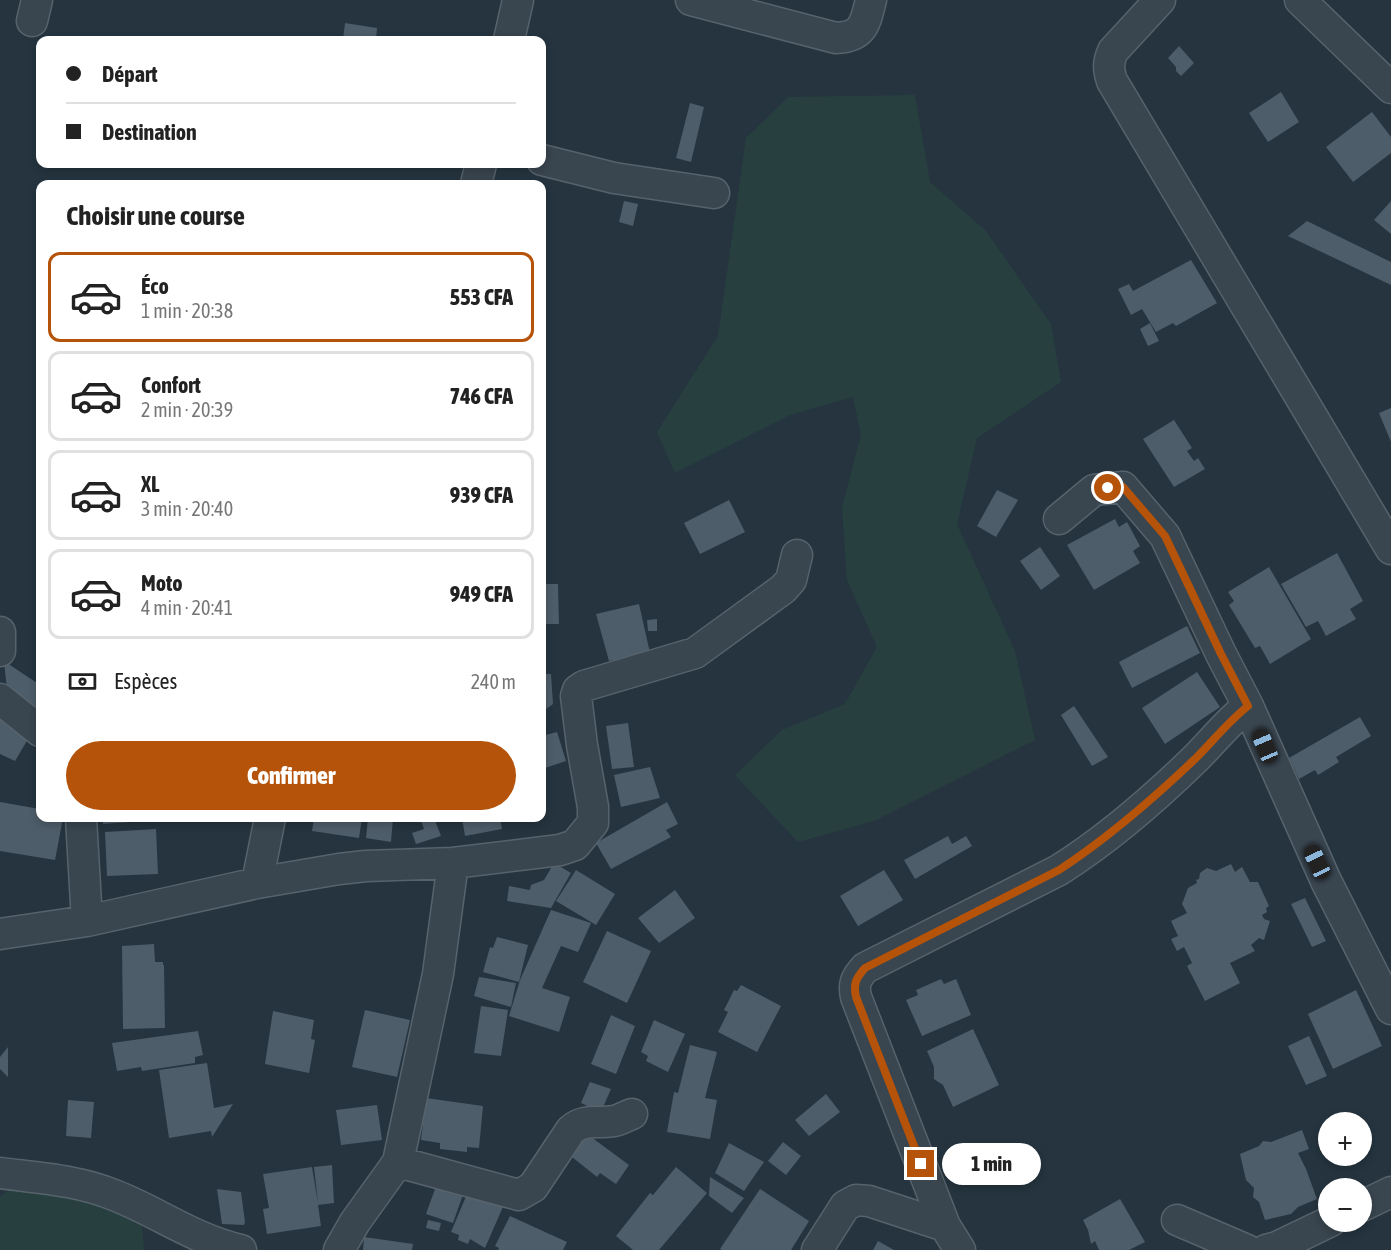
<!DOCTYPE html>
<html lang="fr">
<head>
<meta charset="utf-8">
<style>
  :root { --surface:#fff; --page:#f6f6f6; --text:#222; --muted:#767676; --line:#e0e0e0; --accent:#b45309 }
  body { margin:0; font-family:"Asap Condensed",sans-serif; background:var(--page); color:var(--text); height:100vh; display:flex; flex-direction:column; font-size:22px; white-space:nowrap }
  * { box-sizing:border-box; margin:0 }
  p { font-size:20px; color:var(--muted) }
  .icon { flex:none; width:33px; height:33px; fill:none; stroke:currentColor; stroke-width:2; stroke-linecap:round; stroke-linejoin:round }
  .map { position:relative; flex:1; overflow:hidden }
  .details { position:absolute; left:36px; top:180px; width:510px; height:642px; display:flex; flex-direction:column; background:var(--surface); border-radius:12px; box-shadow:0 3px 9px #0003 }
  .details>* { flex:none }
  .guide { position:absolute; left:36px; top:36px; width:510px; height:132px; border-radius:12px; box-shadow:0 3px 9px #0003; display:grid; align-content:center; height:132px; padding:0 30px; background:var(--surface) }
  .tools { position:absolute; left:1318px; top:1112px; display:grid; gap:12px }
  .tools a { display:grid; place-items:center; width:54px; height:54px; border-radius:50%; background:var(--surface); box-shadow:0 3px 9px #0003; font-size:30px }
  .end { position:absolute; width:27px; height:27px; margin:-14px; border:8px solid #b45309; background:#fff; box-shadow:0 0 0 3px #fff }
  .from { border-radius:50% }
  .bubble { position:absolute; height:42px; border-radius:21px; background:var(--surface); box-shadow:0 3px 9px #0003; font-size:20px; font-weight:800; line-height:42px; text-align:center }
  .car { position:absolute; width:18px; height:36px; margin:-18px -9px; border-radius:8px; box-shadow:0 0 4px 2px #0007; background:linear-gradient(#222 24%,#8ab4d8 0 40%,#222 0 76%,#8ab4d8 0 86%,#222 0) }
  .guide b { display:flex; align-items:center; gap:21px; height:57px; font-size:22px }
  .guide b+b { border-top:2px solid var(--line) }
  .guide i { width:15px; height:15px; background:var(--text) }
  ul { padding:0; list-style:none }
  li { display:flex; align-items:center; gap:18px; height:90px; margin:0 12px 9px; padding:0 18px; border:3px solid var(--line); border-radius:12px }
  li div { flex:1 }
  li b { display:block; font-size:22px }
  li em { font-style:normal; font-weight:800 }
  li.current { border-color:var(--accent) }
  li>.icon { width:54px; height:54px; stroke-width:1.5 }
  h2 { padding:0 30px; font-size:27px; line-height:72px }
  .pay { display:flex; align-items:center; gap:15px; height:66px; padding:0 30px; font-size:22px }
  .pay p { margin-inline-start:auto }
  .cta { display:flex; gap:12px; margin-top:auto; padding:12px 30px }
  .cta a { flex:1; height:69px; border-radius:36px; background:var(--accent); color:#fff; font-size:24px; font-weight:800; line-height:69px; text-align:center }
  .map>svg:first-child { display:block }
  .green { fill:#27403f }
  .building { fill:#4e5d6a }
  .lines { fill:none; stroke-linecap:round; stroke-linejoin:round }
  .street-casing { stroke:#57636c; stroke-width:33 }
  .street { stroke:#39454f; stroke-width:30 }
  .route { stroke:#b45309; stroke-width:8 }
</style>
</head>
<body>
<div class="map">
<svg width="1391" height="1250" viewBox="0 0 1391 1250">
  <rect width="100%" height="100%" fill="#25343f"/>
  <!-- green -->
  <path class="green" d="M915 95 930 182 986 231 1051 324 1061 382 977 438 957 524 1015 651 1035 740 874 821 798 842 735 775 782 730 845 704 877 647 847 580 842 507 861 435 853 397 790 415 675 473 657 432 718 336 746 138 788 97Z
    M12 1187 77 1192 141 1213 144 1250H0V1197Z"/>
  <!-- building -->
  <path class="building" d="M345 23 377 28 376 40H343Z
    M1179 46 1194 63 1181 76 1176 71V67L1168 58Z
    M1281 92 1299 122 1268 142 1249 113Z
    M690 103 704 107 691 162 676 158Z
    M1372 112 1391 137V153L1353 182 1326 147Z
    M624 201 638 204 633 226 619 222Z
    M1391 201V234L1374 220Z
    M1307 221 1391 262V285L1288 236Z
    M1191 260 1217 303 1176 326 1173 323 1156 332 1142 309 1131 315 1118 289 1129 284 1133 291Z
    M1150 323 1159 341 1148 346 1140 329Z
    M1391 408V442L1379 413Z
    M1174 420 1192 448 1187 451 1194 461 1198 458 1205 469 1174 487 1143 439Z
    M997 490 1018 500 996 537 977 526Z
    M729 500 745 532 700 554 684 523Z
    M1115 519 1119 527 1127 522 1140 546 1133 551 1140 563 1094 590 1067 545Z
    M1040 547 1060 576 1041 590 1020 561Z
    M1337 553 1363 601 1350 609 1356 619 1326 636 1318 621 1306 627 1281 584Z
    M1269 567 1311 639 1270 664 1260 646 1255 648 1229 605 1234 601 1228 592Z
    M542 584H558L559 624H542Z
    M639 604 650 653 609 661 596 614Z
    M657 619V631H648L647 620Z
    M1187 626 1200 653 1132 688 1119 662Z
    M4 661 40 685V721L8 700Z
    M1197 672 1220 707 1165 744 1142 708Z
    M542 674H551L553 704 542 712Z
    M1074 706 1108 757 1092 766 1061 715Z
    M0 715 28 739 15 761 0 754Z
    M1360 717 1371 736 1336 757 1339 762 1318 775 1315 770 1299 779 1289 758Z
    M628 723 634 767 612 769 606 726Z
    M557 732 566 761 542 769V736Z
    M650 767 660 798 621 807 614 775Z
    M0 802 40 809V818H63L55 860 0 851Z
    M667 802 678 824 666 830 671 837 611 869 596 843Z
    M103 818H157V820L103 824Z
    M314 818H362L359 838 312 831Z
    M368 818H393L391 842 366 838Z
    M420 818H434L441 836 416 844 412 833 424 829Z
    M462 818H500L502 829 465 836Z
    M156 829 158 874 107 876 105 832Z
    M948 836 952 844 966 836 972 846 915 879 904 860Z
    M554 863 571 873 551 908 507 901 509 886 530 890 531 885 544 880Z
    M1231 864 1235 872 1242 867 1250 882H1258L1269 906 1266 908 1267 912 1262 915 1264 919 1270 921 1264 940 1259 938 1251 945 1255 951 1230 963 1240 983 1205 1001 1187 966 1192 963 1184 947 1177 951 1171 939 1178 936 1171 921 1187 913 1182 904 1188 888 1197 883 1196 880 1199 879 1200 873 1207 868 1216 871Z
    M576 870 615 894 596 925 556 901Z
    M884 870 903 900 858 926 840 896Z
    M675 890 695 918 659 943 638 918Z
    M1305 898 1326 941 1312 947 1291 904Z
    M551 910 591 923 578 952 561 946 542 988 570 997 559 1032 509 1016 520 980Z
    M607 931 651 951 627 1003 583 982Z
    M497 937 528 945 519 982 483 972 490 947 493 948Z
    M154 944 155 962H163V965H164L165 1028 123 1029 122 946Z
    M479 977 516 983 511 1007 474 996Z
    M941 979 944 984 956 979 971 1015 922 1036 906 1000 918 995 916 990Z
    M741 985 781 1006 757 1052 718 1032 728 1012 724 1010 734 990 737 991Z
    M1356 990 1382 1046 1333 1069 1308 1014Z
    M481 1006 508 1010 501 1056 474 1053Z
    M365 1010 410 1020 397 1077 352 1067Z
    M273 1011 314 1020 311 1039 315 1040 309 1073 265 1064Z
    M611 1015 635 1026 616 1074 591 1064Z
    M654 1020 685 1034 668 1072 646 1061 648 1056 641 1052Z
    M973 1029 999 1085 953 1107 943 1085 934 1079V1067L927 1051Z
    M198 1031 203 1055 195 1057V1063L142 1071 141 1067 117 1071 112 1043Z
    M1309 1036 1327 1076 1306 1085 1288 1046Z
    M690 1045 717 1052 705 1098 717 1100 710 1139 667 1132 674 1092 678 1093Z
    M8 1047V1077L0 1069V1057Z
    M207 1063 214 1108 233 1104 212 1137 211 1131 169 1138 159 1070Z
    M590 1082 611 1089 601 1112 581 1103Z
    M826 1094 840 1112 809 1136 795 1120Z
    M426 1098 483 1106 479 1148 467 1147V1152L440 1149V1143L421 1140Z
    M68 1100 94 1102 91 1138 66 1136Z
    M377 1105 382 1140 341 1145 336 1110Z
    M1302 1130 1309 1149 1298 1153 1306 1169 1317 1199 1298 1207 1291 1214 1265 1220 1259 1202 1253 1197 1254 1188 1246 1180 1240 1154 1259 1146 1263 1141 1271 1142Z
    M587 1134 629 1165 616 1184 600 1173 597 1177 572 1157Z
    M783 1142 801 1156 786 1175 768 1161Z
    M729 1143 764 1162 744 1191 715 1173Z
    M332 1165 334 1203 318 1205 321 1226 267 1234 263 1209 269 1208 263 1174 312 1167 318 1203 314 1167Z
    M676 1167 707 1193 659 1250H633L616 1236 650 1193 653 1195Z
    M440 1175 467 1183 453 1223 426 1214Z
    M710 1177 744 1198 732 1213 709 1196Z
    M470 1187 506 1200 485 1248 470 1239 468 1244 458 1240 459 1235 451 1232Z
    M217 1189 241 1192 245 1222 244 1225 222 1224Z
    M760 1189 809 1221 791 1250H722L720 1249Z
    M1120 1199 1145 1242 1129 1250H1099L1095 1241 1091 1244 1088 1230 1083 1220Z
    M510 1216 567 1242 563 1250H498L499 1248 495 1246Z
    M428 1220 441 1223 439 1231 426 1228Z
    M364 1237 413 1244 412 1250H363Z
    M878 1241 894 1250H873Z"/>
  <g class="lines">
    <defs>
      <path id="street" d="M691 0 836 38C864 37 865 23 871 0
        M1160 0 1113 51C1108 62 1108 69 1112 81L1391 549
        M1300 0 1391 88
        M32 21 37 0
        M509 40 518 0
        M542 160 614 178 714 193
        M476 184 481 164
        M1059 519 1094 490 1123 487 1165 536 1221 654 1248 706 1326 881 1391 1009
        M0 632V651
        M0 699 40 731
        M81 818 87 921
        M257 883 270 818
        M0 934 87 921 257 883 339 869 366 866 453 863 560 850 575 845 593 823V807L582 745 576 696 578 690 584 686 695 653 783 589 791 580 797 555
        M398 1162 519 1195 533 1187 571 1130C584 1118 598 1124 614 1121 620 1120 626 1116 632 1114
        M0 1173C39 1178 77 1180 114 1195 158 1212 193 1239 241 1250
        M1362 1206 1391 1192
        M1177 1220 1247 1250
        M945 1226 856 997C853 984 856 978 865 968L1059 870C1108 839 1154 799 1195 759 1213 741 1228 722 1248 706
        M339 1250 355 1222 398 1162 438 974 453 863
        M817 1250 845 1206 856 1200 869 1201 945 1226 960 1250
        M1266 1250 1277 1247 1331 1221"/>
    </defs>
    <!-- street casing -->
    <use href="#street" class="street-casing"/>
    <!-- street -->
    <use href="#street" class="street"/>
  </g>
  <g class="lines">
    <!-- route -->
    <path class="route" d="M921 1164 856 997C853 984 856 978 865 968L1059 870C1108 838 1153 799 1195 759 1213 741 1228 722 1248 706L1221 654 1165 536 1123 487 1108 488"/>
  </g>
</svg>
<div class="tools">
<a>+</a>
<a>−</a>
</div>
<i class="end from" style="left:1108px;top:488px"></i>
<i class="end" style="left:921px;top:1164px"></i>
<div class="bubble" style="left:942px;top:1143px;width:99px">1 min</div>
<i class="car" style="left:1265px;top:746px;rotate:337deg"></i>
<i class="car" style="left:1317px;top:862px;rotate:335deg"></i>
<div class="guide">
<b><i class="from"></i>Départ</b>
<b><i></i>Destination</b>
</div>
<section class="details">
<h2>Choisir une course</h2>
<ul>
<li class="current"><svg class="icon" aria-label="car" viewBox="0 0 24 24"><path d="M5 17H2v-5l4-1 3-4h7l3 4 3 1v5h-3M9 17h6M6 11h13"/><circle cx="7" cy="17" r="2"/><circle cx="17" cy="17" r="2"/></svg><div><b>Éco</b><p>1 min · 20:38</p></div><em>553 CFA</em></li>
<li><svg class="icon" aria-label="car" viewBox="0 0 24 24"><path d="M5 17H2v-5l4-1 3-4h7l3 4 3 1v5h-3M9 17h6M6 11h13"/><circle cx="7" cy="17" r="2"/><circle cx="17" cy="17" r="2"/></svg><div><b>Confort</b><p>2 min · 20:39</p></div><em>746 CFA</em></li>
<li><svg class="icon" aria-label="car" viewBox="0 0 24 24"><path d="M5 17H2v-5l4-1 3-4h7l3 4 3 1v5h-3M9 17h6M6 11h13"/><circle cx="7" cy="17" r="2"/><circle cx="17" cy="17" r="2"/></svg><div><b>XL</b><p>3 min · 20:40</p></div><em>939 CFA</em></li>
<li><svg class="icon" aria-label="car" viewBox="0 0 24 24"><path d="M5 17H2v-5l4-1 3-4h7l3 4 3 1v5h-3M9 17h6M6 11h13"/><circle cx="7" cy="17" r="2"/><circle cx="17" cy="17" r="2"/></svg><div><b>Moto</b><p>4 min · 20:41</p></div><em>949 CFA</em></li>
</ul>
<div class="pay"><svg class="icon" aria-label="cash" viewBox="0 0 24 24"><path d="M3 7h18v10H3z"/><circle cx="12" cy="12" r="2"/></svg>Espèces<p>240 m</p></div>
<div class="cta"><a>Confirmer</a></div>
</section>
</div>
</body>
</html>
